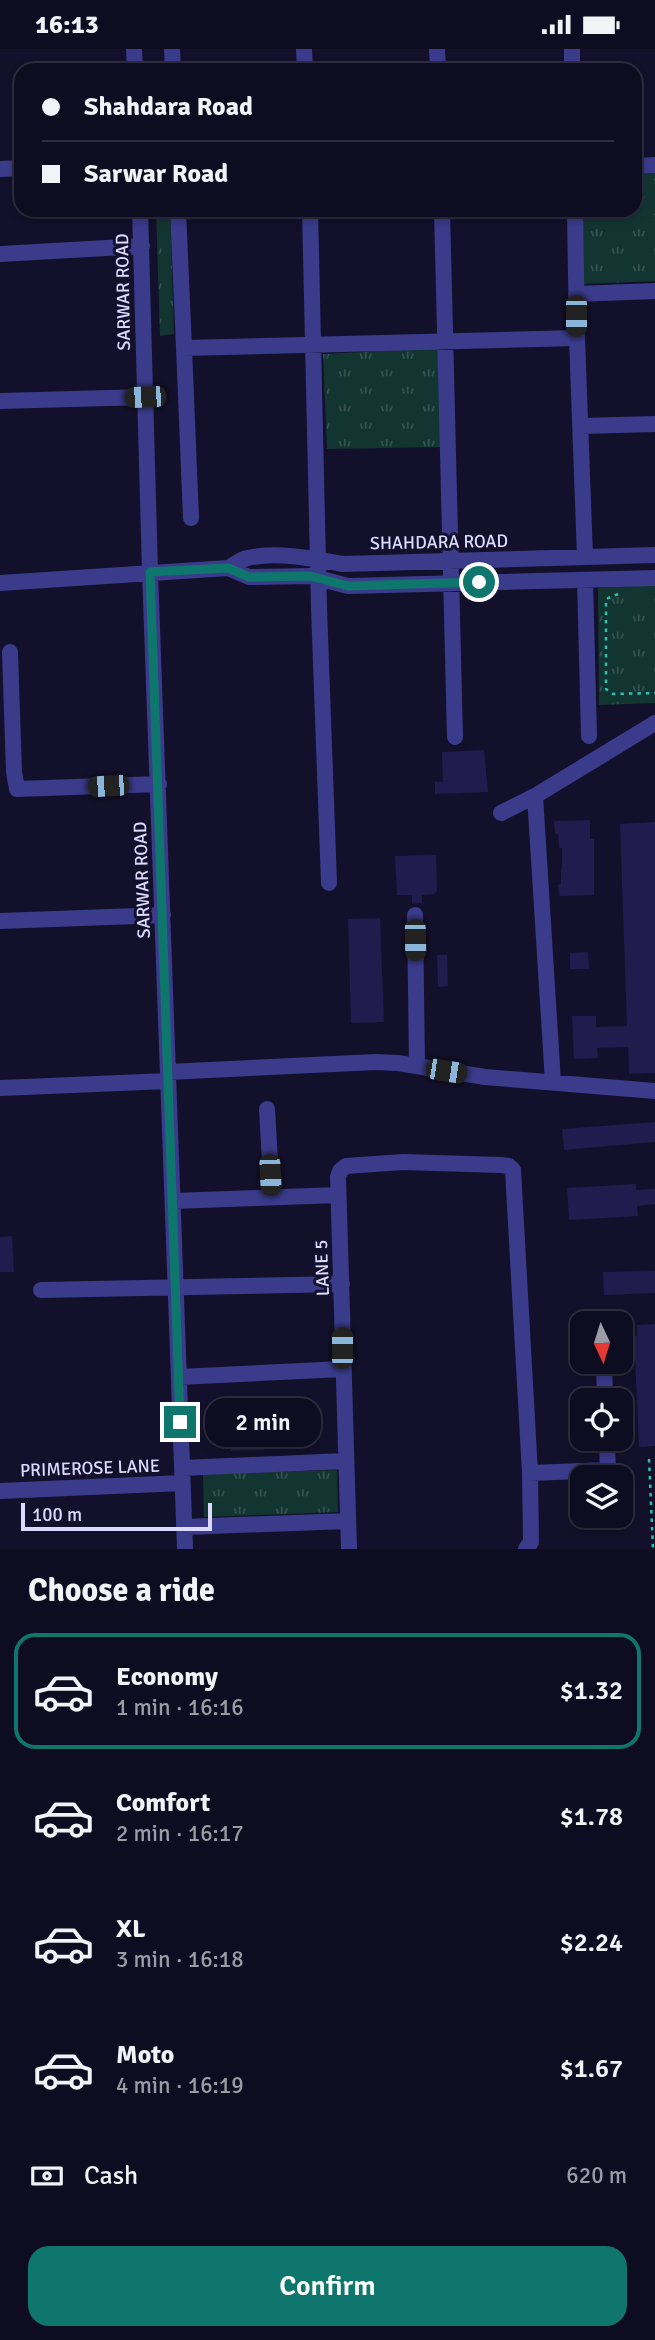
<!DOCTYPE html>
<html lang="en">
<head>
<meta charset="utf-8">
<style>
  :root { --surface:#0e0c20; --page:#171529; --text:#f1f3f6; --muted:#9b9ba5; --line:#2e2c3e; --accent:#0f766e }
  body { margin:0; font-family:Signika,sans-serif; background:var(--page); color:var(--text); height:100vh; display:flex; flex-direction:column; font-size:26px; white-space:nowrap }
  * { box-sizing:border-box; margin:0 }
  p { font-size:23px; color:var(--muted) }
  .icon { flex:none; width:38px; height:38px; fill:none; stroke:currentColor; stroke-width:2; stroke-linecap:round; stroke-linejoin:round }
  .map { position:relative; height:1500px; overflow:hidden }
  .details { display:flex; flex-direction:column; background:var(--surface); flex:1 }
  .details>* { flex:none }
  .banner { position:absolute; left:14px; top:14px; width:628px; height:154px; border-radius:21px; box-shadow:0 4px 10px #0003,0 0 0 2px var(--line); display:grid; align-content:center; height:154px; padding:0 28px; background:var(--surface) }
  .needle { width:46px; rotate:176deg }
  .tools { position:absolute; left:570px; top:1262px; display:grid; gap:14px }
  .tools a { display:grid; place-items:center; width:63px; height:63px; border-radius:14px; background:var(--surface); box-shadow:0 4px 10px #0003,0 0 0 2px var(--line); font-size:35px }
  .scale { position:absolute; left:21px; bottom:18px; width:191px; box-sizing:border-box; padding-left:7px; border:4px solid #dcdaff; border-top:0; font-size:19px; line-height:24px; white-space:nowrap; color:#dcdaff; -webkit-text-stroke:5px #13102b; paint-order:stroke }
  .end { position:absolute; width:32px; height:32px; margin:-16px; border:9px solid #0f766e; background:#fff; box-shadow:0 0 0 4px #fff }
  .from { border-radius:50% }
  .bubble { position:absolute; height:49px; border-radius:21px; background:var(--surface); box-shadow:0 4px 10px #0003,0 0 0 2px var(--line); font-size:23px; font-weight:600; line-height:49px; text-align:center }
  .car { position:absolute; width:21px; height:42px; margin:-21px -10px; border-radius:9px; box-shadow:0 0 5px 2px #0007; background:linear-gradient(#222 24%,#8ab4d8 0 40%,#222 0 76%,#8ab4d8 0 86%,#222 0) }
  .banner b { display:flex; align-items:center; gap:24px; height:66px; font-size:26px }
  .banner b+b { border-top:2px solid var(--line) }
  .banner i { width:18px; height:18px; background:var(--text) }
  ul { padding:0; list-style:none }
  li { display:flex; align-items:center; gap:21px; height:116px; margin:0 14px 10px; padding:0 14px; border:4px solid transparent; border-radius:21px }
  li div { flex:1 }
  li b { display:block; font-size:26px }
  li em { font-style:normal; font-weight:600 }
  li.active { border-color:var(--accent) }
  li>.icon { width:63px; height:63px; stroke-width:1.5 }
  h2 { padding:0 28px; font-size:32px; line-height:84px }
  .pay { display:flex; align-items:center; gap:18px; height:77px; padding:0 28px; font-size:26px }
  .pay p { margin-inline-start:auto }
  .cta { display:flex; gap:14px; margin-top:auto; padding:14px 28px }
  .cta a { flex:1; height:80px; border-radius:21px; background:var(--accent); color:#fff; font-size:28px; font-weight:600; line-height:80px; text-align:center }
  .status { display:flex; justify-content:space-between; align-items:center; height:49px; padding:0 35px; background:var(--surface); direction:ltr }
  .status svg { height:19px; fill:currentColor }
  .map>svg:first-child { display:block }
  .grass { fill:url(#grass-tufts) }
  .building { fill:#221b4d }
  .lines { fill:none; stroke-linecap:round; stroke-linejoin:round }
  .path { stroke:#2cc1af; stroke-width:2.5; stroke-dasharray:3.5 5; stroke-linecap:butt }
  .minor { stroke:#3a3b8b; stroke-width:16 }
  .route { stroke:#0f766e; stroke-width:9 }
  .labels { text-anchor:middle; stroke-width:6; stroke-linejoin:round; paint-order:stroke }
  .street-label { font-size:18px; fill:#dcdaff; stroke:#13102b }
</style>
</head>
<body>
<div class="status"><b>16:13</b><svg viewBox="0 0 49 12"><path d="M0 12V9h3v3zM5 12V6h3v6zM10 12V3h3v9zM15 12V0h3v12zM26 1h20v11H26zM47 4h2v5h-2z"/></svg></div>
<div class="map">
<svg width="655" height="1500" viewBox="0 0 655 1500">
  <defs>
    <pattern id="grass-tufts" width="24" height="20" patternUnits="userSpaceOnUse" patternTransform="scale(1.75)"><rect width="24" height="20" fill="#133532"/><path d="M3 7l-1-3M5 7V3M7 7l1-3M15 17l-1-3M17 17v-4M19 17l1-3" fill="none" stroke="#355251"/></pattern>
  </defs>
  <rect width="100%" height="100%" fill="#13102b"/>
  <!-- grass -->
  <path class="grass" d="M655 124V232L582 235 579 161H635V125Z
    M156 161H170L174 285 160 287Z
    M434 299 440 301V398L327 400 323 305Z
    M655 535V654L599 656 598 539Z
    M337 1421 338 1463 204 1468 203 1425Z"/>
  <!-- building -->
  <path class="building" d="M484 701 488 743 435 745V733H443L442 703Z
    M590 771V790H594V846L559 847 558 836 561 835V821H562V799H559L558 785H555L554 772Z
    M655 773V1024L629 1025 628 998 597 999 598 1009 574 1010 572 967H596V978L627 977 620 775Z
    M436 806 437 842 434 845 422 846V854L412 855V846H397L395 807Z
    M380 869 384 973 351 974 348 870Z
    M588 903 589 920H570V904Z
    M437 906H447L448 937 438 938Z
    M655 1073V1093L564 1101 562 1080Z
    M636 1135V1141L655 1140V1155L637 1157 638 1167 569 1171 567 1139Z
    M12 1187 14 1223H0V1188Z
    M655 1222V1244L604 1246 603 1223Z
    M655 1275V1397L639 1398 634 1287H637V1276Z
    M263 1372 264 1401 230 1402 229 1374Z"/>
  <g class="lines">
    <!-- path -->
    <path class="path" d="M618 545 606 550V640L613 645 655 644
      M649 1410 653 1500"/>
    <!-- minor -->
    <path class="minor" d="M134 0 135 21
      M172 0 173 21
      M304 0 305 21
      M437 0 438 21
      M572 0V21
      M635 117 655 116
      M0 120 21 119
      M140 161 150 523 185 1500
      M178 161 184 299
      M310 161 319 559 329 834
      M442 161 455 688
      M575 161 577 289 585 508
      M0 205 142 197
      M576 245 655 242
      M0 352 145 348
      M581 377 655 375
      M191 469 184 299 577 289
      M228 519 249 528 310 527 348 537 655 529
      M585 531 589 687
      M0 534 228 519C234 516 241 510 248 509 277 502 314 510 343 515L655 506
      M10 603 14 723 17 740 159 735
      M535 747 553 1033
      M501 764 535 747 655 674
      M415 866 417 1017
      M0 872 163 866
      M168 1023 376 1013 398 1014 485 1028 655 1042
      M0 1039 168 1032
      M267 1060 272 1148
      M173 1152 338 1146
      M41 1241 342 1235
      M604 1312 605 1351
      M179 1328 343 1320
      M607 1390 608 1428
      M182 1419 345 1412
      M530 1424 608 1421
      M0 1442 182 1434
      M184 1478 348 1472
      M349 1500 338 1128 340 1122 346 1117 403 1113 501 1116 509 1117 513 1121 530 1424 531 1493 526 1500"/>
  </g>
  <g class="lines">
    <!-- route -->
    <path class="route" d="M180 1373 150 523 228 519 249 528 310 527 348 537 479 533"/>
  </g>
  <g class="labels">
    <!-- street labels -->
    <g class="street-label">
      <text transform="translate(123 243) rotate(-91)" y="6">SARWAR ROAD</text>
      <text transform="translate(439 493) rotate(-1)" y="6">SHAHDARA ROAD</text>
      <text transform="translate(142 831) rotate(-92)" y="6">SARWAR ROAD</text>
      <text transform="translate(322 1219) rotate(-92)" y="6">LANE 5</text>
      <text transform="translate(90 1419) rotate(-2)" y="6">PRIMEROSE LANE</text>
    </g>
  </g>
</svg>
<div class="tools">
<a><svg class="needle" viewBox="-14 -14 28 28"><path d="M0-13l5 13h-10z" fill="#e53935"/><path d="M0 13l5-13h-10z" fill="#9b9ba5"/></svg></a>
<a><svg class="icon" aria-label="locate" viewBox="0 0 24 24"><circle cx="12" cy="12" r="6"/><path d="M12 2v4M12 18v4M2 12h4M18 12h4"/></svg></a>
<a><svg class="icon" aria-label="layers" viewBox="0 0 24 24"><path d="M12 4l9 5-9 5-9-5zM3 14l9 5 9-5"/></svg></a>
</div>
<div class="scale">100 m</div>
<i class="end from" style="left:479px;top:533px"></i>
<i class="end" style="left:180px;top:1373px"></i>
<div class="bubble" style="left:205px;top:1349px;width:116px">2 min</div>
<i class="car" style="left:576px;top:267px;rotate:180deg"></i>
<i class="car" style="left:145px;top:348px;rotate:268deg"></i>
<i class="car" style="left:108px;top:737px;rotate:267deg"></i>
<i class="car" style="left:415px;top:891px;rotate:179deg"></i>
<i class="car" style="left:446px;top:1022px;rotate:99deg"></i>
<i class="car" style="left:270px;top:1126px;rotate:177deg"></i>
<i class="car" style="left:342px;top:1299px;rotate:0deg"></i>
<div class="banner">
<b><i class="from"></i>Shahdara Road</b>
<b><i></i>Sarwar Road</b>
</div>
</div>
<section class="details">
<h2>Choose a ride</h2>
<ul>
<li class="active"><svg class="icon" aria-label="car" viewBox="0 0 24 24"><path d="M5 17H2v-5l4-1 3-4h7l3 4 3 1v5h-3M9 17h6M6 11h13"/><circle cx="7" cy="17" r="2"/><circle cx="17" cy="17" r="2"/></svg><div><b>Economy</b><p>1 min · 16:16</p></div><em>$1.32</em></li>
<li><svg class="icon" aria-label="car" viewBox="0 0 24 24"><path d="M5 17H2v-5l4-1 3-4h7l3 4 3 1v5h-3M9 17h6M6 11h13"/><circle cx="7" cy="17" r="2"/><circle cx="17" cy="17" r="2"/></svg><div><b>Comfort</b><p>2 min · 16:17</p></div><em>$1.78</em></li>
<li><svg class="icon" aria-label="car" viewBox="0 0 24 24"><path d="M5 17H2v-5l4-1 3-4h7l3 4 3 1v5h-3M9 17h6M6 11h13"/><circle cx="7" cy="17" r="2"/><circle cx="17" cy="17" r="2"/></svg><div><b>XL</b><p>3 min · 16:18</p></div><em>$2.24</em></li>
<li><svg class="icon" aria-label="car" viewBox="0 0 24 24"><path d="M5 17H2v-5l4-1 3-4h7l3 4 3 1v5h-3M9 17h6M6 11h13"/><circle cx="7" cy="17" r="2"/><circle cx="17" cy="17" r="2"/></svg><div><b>Moto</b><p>4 min · 16:19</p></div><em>$1.67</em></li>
</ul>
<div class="pay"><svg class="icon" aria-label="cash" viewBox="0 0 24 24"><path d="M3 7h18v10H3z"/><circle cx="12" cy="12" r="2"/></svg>Cash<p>620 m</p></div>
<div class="cta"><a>Confirm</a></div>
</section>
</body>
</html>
